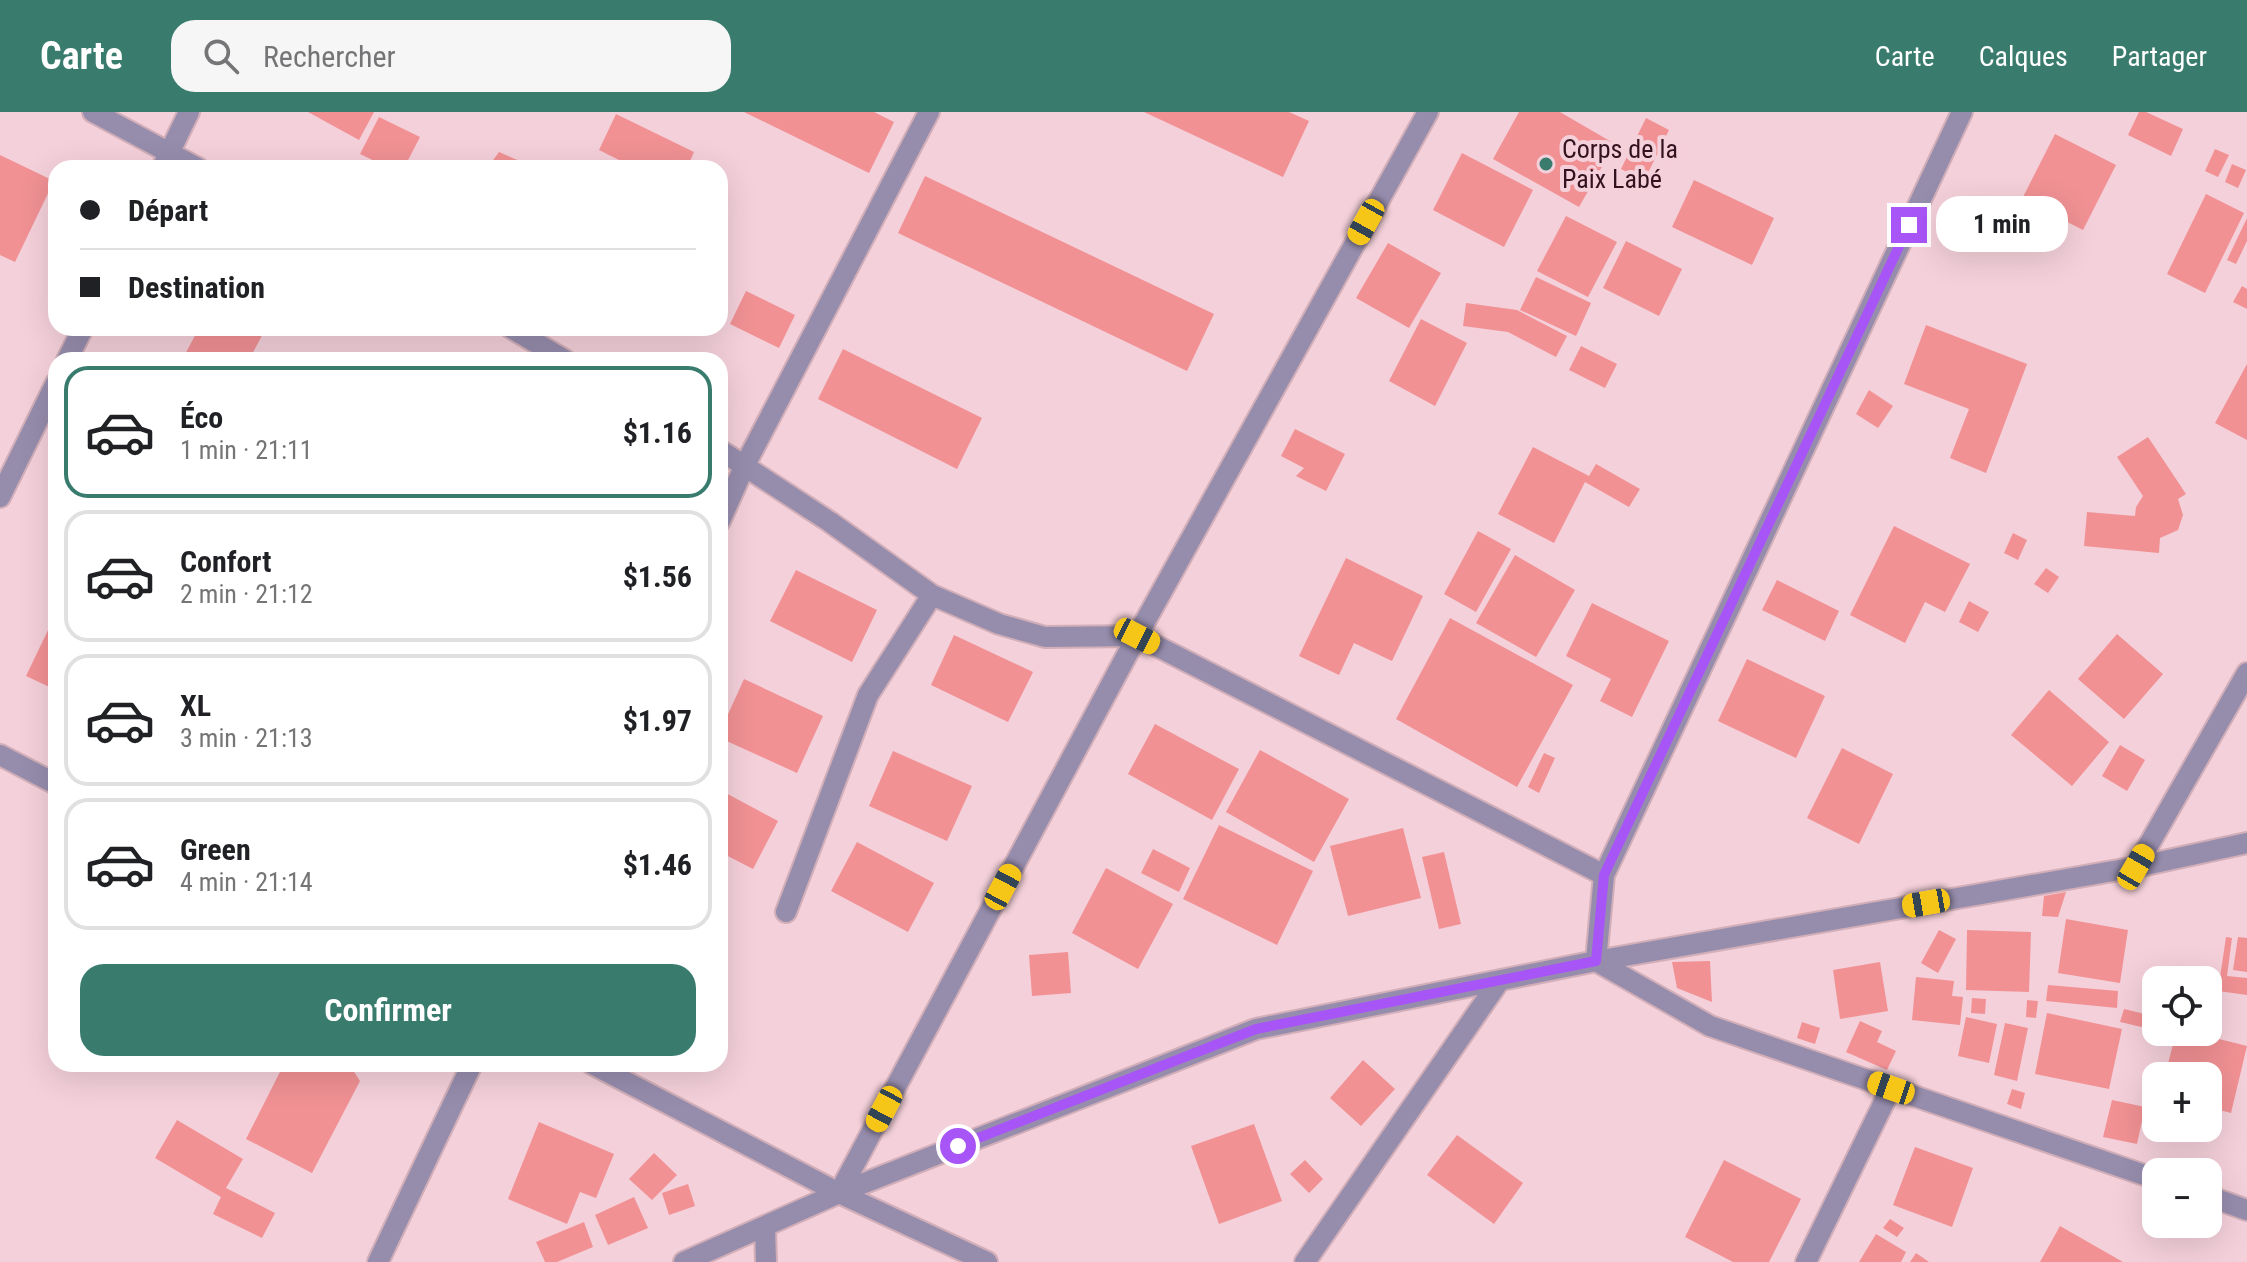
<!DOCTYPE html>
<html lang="fr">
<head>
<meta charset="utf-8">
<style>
  :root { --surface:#fff; --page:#f6f6f6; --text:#202124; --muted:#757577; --line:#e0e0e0; --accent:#397c6e }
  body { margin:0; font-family:"Roboto Condensed",sans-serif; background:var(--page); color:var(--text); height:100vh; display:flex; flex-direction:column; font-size:30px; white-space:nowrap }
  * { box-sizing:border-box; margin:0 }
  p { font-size:26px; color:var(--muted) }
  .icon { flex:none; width:44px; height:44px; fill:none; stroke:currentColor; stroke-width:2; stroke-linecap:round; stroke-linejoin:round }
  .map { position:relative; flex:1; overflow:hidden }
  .panel { position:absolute; left:48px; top:240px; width:680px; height:720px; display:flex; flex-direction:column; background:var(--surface); border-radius:24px; box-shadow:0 8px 32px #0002 }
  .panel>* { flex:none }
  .guide { position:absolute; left:48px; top:48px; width:680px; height:176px; border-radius:24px; box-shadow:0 8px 32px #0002; display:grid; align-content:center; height:176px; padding:0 32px; background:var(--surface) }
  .buttons { position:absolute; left:2142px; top:854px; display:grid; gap:16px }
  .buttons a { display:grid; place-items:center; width:80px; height:80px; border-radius:16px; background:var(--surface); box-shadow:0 8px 32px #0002; font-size:40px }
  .end { position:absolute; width:36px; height:36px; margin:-18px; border:10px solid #a855f7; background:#fff; box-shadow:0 0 0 4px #fff }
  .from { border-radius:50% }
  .bubble { position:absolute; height:56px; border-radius:24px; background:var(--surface); box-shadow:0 8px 32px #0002; font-size:26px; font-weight:700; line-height:56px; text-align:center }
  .car { position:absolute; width:24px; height:48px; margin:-24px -12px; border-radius:10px; box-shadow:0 0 6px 2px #0007; background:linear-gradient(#f5c518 24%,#345 0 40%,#f5c518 0 76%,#345 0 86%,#f5c518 0) }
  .guide b { display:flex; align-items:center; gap:28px; height:76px; font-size:30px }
  .guide b+b { border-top:2px solid var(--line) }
  .guide i { width:20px; height:20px; background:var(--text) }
  ul { padding:14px 0 0; list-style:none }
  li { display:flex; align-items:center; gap:24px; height:132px; margin:0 16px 12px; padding:0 16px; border:4px solid var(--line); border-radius:24px }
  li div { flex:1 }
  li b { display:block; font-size:30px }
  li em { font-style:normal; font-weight:700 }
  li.selected { border-color:var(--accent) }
  li>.icon { width:72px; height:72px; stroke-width:1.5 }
  .primary-button { display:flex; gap:16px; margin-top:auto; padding:16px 32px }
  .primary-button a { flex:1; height:92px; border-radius:24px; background:var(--accent); color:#fff; font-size:32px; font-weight:700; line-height:92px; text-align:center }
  header { display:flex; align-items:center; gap:48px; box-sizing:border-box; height:112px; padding:0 40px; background:var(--accent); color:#fff }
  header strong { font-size:38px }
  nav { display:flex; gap:44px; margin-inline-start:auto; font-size:28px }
  .search { width:560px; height:72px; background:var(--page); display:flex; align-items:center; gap:20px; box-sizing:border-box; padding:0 28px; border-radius:24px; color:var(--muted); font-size:30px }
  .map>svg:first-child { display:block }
  .building { fill:#f19194 }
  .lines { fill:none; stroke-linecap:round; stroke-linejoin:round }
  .minor-casing { stroke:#d1aeb8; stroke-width:24 }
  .minor { stroke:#968dad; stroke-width:20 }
  .route { stroke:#a855f7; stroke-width:10 }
  .poi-dot { fill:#397c6e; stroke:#f4d0da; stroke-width:3 }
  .labels { text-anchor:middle; stroke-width:8; stroke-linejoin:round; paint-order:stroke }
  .poi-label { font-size:26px; fill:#32121e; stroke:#f4d0da; text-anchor:start }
</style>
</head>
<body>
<header>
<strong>Carte</strong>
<div class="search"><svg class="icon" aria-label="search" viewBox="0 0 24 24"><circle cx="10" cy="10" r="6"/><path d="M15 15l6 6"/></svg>Rechercher</div>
<nav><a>Carte</a><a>Calques</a><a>Partager</a></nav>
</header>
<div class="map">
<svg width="2247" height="1150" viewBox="0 0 2247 1150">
  <rect width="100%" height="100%" fill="#f4d0da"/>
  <!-- building -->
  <path class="building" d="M308 0H374L359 28Z
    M744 0H874L894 10 869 61Z
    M1144 0H1289L1309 9 1283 65Z
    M1519 0H1560L1615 32 1579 95 1493 47Z
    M2139 0H2146L2183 17 2171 44 2128 23Z
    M616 2 694 40 687 56H635L599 38Z
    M379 5 420 25 404 56H389L360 42Z
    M1646 6 1669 18 1644 69 1621 57Z
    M2055 22 2116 53 2083 118 2022 87Z
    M2215 37 2229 43 2218 65 2205 59Z
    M499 40 536 56H500L491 51Z
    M1462 41 1533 78 1504 135 1433 98Z
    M0 43 54 69 15 150 0 143Z
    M2232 52 2246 58 2238 76 2225 70Z
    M925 64 1214 202 1187 259 898 121Z
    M1694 68 1774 106 1752 153 1672 115Z
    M2206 82 2244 101 2205 181 2167 162Z
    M1566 104 1617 130 1588 185 1537 159Z
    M2247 106V129L2236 152 2227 148Z
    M1626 129 1682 157 1659 204 1603 176Z
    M1388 131 1441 161 1409 216 1356 186Z
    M1536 165 1591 191 1576 224 1520 198Z
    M2242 174 2247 177V197L2233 190Z
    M746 179 795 203 779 236 730 212Z
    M1466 191 1517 198 1567 224 1556 245 1508 220 1463 214Z
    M1421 207 1467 231 1435 294 1389 269Z
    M1926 213 2027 252 1986 361 1950 346 1969 297 1904 272Z
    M199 216H266L249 248H182Z
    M1581 234 1617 252 1605 276 1569 258Z
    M843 237 982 306 957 357 818 287Z
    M2247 252V328L2215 311Z
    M1869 278 1893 294 1878 316 1856 302Z
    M1295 317 1345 342 1326 379 1296 364 1304 356 1281 344Z
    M2148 325 2186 382 2178 387 2183 403 2178 418 2160 426 2159 441 2084 434 2087 400 2135 404 2136 395 2143 384 2117 345Z
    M1533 335 1589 364 1596 352 1640 377 1629 395 1585 370 1554 431 1498 402Z
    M1894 414 1970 452 1945 500 1925 490 1905 531 1850 503Z
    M1478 419 1511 437 1476 500 1444 482Z
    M2013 421 2027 428 2018 448 2004 441Z
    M1515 443 1575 478 1536 545 1476 511Z
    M1346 446 1423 484 1392 549 1354 531 1339 563 1299 544Z
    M2046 456 2059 465 2048 481 2034 472Z
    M796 458 877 498 852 550 770 509Z
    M1777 468 1839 499 1825 529 1762 498Z
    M1969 489 1989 500 1978 520 1959 510Z
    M1592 491 1669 529 1632 605 1600 589 1611 567 1566 544Z
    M1450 506 1573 573 1517 675 1396 607Z
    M50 514 56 517V578L26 564Z
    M2117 522 2163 562 2124 607 2078 567Z
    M954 523 1033 560 1008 610 931 573Z
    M1747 547 1825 584 1796 646 1718 609Z
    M744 567 823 604 797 661 720 626V620Z
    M2049 578 2109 630 2072 674 2011 623Z
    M1155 612 1239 657 1212 708 1128 662Z
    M2120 633 2145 648 2127 679 2102 664Z
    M1842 636 1893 662 1859 732 1807 706Z
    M1260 638 1349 687 1314 750 1226 700Z
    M893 639 972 674 947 729 869 694Z
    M1544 641 1555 646 1539 681 1528 675Z
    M720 678 778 709 753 757 720 740Z
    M1219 713 1313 759 1277 833 1183 787Z
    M1403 716 1421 786 1348 804 1330 734Z
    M857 730 934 771 908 820 831 779Z
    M1153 737 1190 756 1179 780 1141 761Z
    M1444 740 1461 812 1439 817 1422 745Z
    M1106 756 1173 792 1138 857 1072 821Z
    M2066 780 2058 805 2042 804 2044 784Z
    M2066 807 2128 818 2120 871 2058 861Z
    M1939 818 1956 827 1938 861 1921 851Z
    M1967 818 2031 820 2029 880 1966 878Z
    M2226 825 2232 826 2227 864 2247 866V883L2218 879Z
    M2238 825 2247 826V860L2233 858Z
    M1068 840 1071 881 1032 884 1029 843Z
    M1710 849 1712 890 1677 876 1672 850Z
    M1880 850 1888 899 1840 907 1833 858Z
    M1916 865 1954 869 1952 884 1963 885 1960 913 1912 908Z
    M2048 873 2118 879 2117 896 2046 889Z
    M1972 886 1986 887 1985 902 1971 901Z
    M2027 888 2038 889 2036 906 2026 905Z
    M2124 897 2149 903 2146 916 2120 910Z
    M2047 901 2122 917 2109 977 2035 962Z
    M1966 905 1997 912 1989 951 1958 944Z
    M1860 909 1882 919 1877 930 1896 939 1887 958 1846 940Z
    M1802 910 1820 916 1815 932 1797 926Z
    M2005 911 2028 916 2017 969 1994 963Z
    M2176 920H2191L2247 934 2231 1001 2208 995V964H2165Z
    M1363 948 1395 977 1361 1014 1330 986Z
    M284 952H349L360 969 312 1061 246 1027Z
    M2012 977 2025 981 2021 997 2007 992Z
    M2112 988 2145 995 2137 1032 2103 1025Z
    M177 1008 243 1047 226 1076 275 1101 262 1126 213 1102 221 1085 155 1046Z
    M539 1010 614 1042 596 1086 580 1080 567 1112 508 1087Z
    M1254 1012 1282 1089 1219 1112 1191 1034Z
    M1457 1023 1523 1071 1494 1112 1427 1063Z
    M1915 1035 1973 1056 1952 1115 1893 1093Z
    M654 1041 677 1063 652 1088 629 1067Z
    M1305 1048 1323 1067 1309 1081 1290 1062Z
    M1724 1048 1801 1087 1769 1150H1733L1685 1125Z
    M688 1072 695 1094 669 1103 662 1081Z
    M634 1085 648 1116 608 1133 595 1103Z
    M1890 1107 1904 1116 1897 1125 1883 1116Z
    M584 1110 593 1135 557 1150H545L536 1130Z
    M2060 1114 2123 1150H2040Z
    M1876 1122 1906 1140 1901 1150H1859Z
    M1916 1141 1929 1150H1910Z"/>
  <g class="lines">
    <defs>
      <path id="minor" d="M93 0 198 56
        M1962 0 1604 763 1596 849 1710 914 2156 1067
        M162 56 189 0
        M511 216 565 248
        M67 248 83 216
        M720 338 830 410 932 483 999 512 1045 525 1137 524 1604 763
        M0 385 56 271
        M720 409 745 353 929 0
        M0 643 56 672
        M2136 755 2247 561
        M786 800 868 583 932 483
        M592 952 839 1081 987 1150
        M839 1081 1137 524 1428 0
        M2208 1084 2247 1098
        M765 1115 766 1150
        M378 1150 472 952
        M684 1150 839 1081 1256 917 1596 849 2136 755 2247 731
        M1305 1150 1500 868
        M1806 1150 1891 976"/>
    </defs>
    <!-- minor casing -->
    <use href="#minor" class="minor-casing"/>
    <!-- minor -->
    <use href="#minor" class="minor"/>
  </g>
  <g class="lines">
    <!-- route -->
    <path class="route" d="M958 1034 1256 917 1596 849 1604 763 1909 113"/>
  </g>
  <!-- markers -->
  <circle class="poi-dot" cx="1546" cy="52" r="8"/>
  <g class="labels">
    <!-- poi labels -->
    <g class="poi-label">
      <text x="1562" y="46">Corps de la<tspan x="1562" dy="30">Paix Labé</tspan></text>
    </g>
  </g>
</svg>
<div class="buttons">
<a><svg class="icon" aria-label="locate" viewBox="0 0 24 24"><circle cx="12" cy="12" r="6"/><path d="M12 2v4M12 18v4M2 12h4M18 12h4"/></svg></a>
<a>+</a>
<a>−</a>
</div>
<i class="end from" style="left:958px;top:1034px"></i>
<i class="end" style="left:1909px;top:113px"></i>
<div class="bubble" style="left:1936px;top:84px;width:132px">1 min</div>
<i class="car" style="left:1366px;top:110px;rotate:209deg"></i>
<i class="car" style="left:1137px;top:524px;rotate:117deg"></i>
<i class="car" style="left:2136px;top:755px;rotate:30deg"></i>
<i class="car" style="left:1003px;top:775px;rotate:28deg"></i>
<i class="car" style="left:1926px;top:791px;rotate:260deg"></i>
<i class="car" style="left:1891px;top:976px;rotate:289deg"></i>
<i class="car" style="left:884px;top:997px;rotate:208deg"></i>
<div class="guide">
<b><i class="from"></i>Départ</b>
<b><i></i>Destination</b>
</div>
<section class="panel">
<ul>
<li class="selected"><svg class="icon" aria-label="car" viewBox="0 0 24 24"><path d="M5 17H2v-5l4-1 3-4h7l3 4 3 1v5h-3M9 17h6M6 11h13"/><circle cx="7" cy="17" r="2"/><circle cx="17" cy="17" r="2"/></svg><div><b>Éco</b><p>1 min · 21:11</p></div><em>$1.16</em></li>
<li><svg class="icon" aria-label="car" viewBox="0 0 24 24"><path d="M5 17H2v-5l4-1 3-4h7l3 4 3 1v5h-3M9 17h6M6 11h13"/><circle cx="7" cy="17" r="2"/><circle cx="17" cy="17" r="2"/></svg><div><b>Confort</b><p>2 min · 21:12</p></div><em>$1.56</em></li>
<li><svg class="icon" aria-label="car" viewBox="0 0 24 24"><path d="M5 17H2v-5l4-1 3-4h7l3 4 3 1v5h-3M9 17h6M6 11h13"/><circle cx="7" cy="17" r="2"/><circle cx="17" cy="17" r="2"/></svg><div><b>XL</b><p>3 min · 21:13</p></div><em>$1.97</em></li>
<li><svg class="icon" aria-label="car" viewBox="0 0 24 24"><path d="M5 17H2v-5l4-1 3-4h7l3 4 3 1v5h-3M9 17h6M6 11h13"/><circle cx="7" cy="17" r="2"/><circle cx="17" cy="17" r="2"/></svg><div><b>Green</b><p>4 min · 21:14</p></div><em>$1.46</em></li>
</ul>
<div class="primary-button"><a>Confirmer</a></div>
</section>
</div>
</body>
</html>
